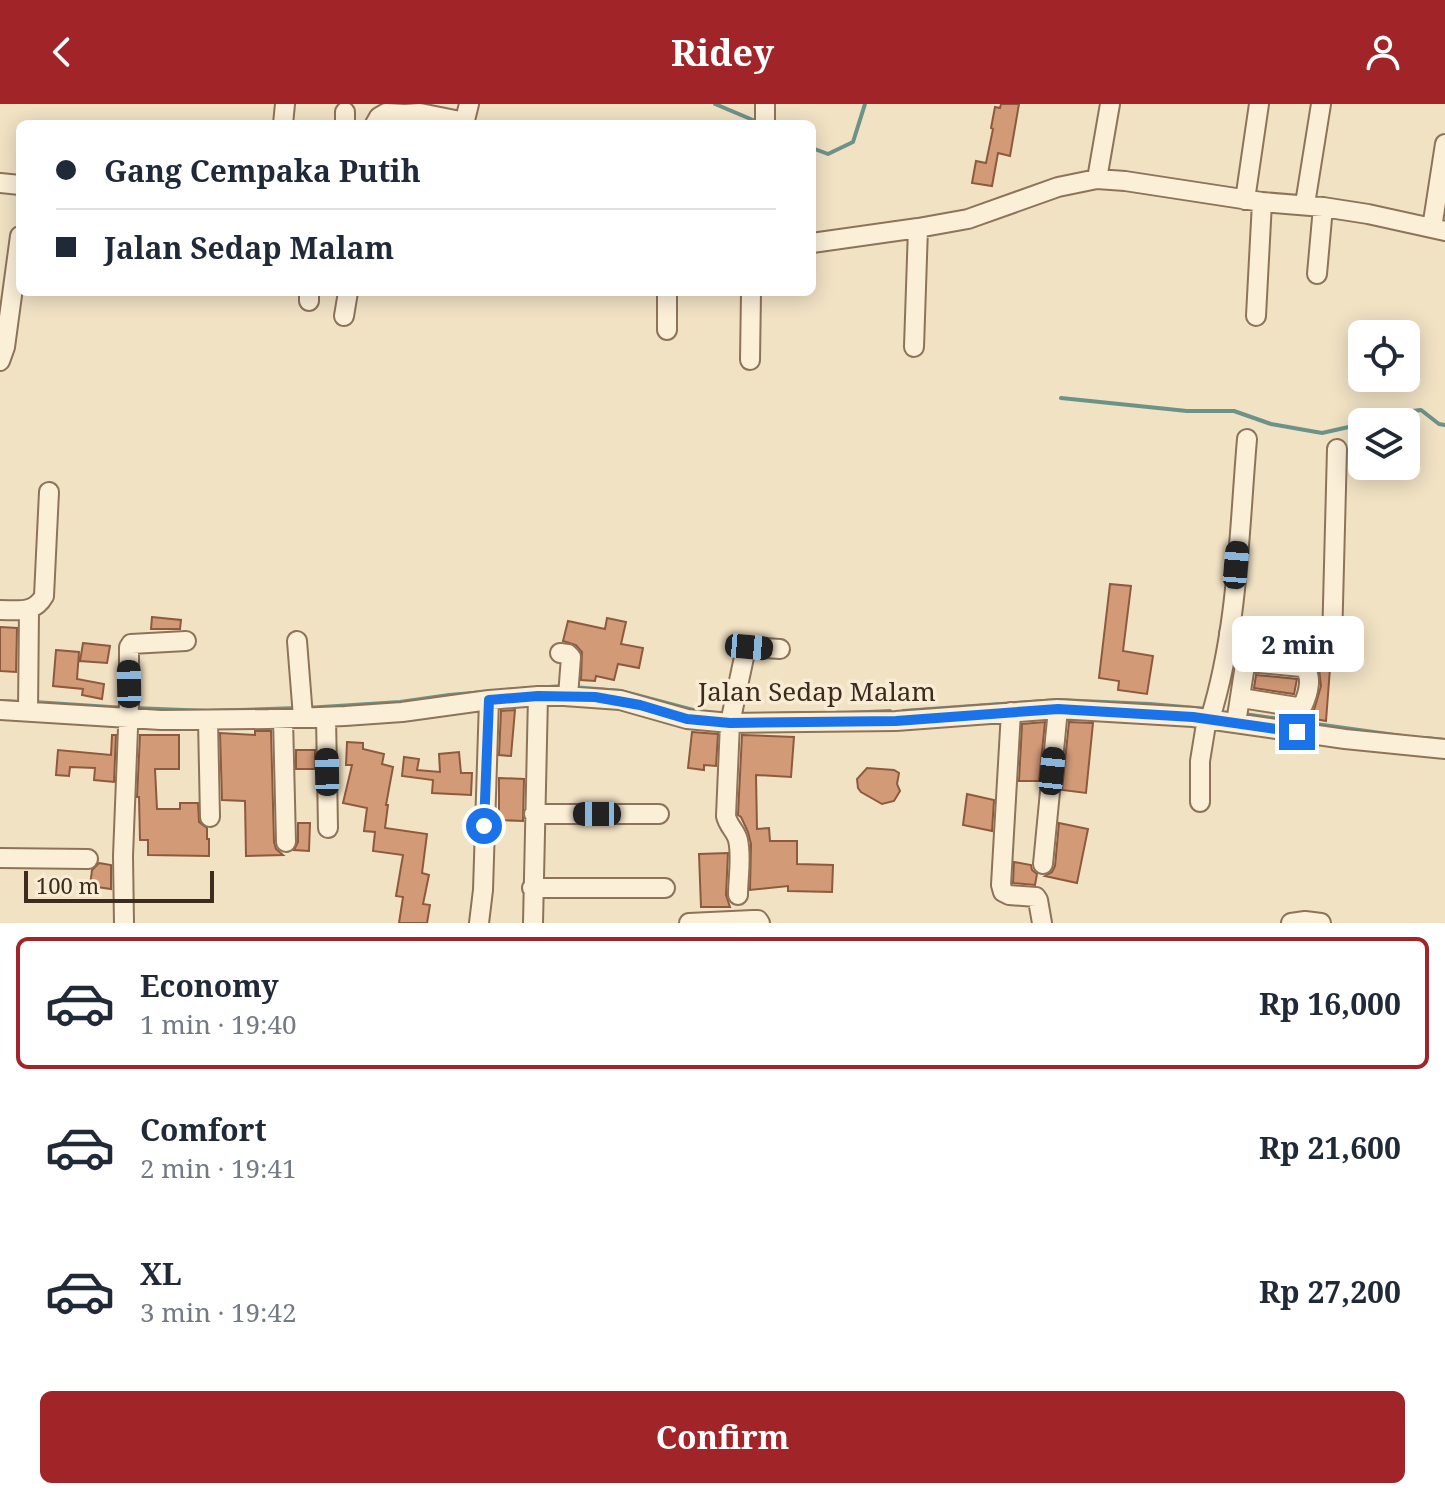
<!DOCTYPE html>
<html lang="en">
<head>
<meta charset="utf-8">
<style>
  :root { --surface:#fff; --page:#f6f6f7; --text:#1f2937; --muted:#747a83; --line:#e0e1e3; --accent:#a12429 }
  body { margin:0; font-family:"Noto Serif",serif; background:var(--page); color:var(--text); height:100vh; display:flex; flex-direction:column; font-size:30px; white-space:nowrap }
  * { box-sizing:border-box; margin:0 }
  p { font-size:26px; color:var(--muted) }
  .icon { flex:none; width:44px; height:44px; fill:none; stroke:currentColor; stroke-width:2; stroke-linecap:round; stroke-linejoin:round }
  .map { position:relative; height:819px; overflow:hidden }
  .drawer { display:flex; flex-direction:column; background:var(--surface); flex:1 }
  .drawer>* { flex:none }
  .top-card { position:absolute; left:16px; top:16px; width:800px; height:176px; border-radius:12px; box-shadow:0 4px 20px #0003; display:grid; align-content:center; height:176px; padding:0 40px; background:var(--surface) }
  .controls { position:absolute; left:1348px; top:216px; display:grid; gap:16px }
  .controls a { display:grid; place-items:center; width:72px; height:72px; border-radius:12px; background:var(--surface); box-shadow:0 4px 20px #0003; font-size:40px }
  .scale { position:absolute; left:24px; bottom:20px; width:190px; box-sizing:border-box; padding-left:8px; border:4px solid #3c2b1e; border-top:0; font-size:22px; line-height:28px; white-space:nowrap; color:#3c2b1e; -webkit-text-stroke:6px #f8ecd4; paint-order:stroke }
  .end { position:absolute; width:36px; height:36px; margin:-18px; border:10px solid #1a73e8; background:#fff; box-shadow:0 0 0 4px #fff }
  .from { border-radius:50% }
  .bubble { position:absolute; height:56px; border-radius:12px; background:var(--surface); box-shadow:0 4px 20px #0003; font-size:26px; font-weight:700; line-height:56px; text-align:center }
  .car { position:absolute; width:24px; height:48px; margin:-24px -12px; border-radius:10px; box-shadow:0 0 6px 2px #0007; background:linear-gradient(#222 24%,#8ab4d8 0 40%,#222 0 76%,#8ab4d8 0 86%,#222 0) }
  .top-card b { display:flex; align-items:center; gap:28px; height:76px; font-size:30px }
  .top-card b+b { border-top:2px solid var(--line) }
  .top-card i { width:20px; height:20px; background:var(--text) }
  ul { padding:14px 0 0; list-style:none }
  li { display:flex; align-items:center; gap:24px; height:132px; margin:0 16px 12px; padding:0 24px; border:4px solid transparent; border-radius:12px }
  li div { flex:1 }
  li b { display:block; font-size:30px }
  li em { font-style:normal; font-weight:700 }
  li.current { border-color:var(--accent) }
  li>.icon { width:72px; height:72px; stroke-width:1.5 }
  .button { display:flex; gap:16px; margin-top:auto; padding:16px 40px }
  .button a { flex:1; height:92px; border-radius:12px; background:var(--accent); color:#fff; font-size:32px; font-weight:700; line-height:92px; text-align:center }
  header { display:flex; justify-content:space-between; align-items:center; height:104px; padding:0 40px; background:var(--accent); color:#fff; font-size:36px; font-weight:700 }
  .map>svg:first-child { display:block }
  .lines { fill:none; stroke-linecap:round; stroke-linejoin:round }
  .stream { stroke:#6c9388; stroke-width:4 }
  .building { fill:#d29a77; stroke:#8e5a3d; stroke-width:2 }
  .minor-casing { stroke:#8d7359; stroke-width:22 }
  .minor { stroke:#fbefd8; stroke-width:18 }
  .route { stroke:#1a73e8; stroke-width:10 }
  .labels { text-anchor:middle; stroke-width:7; stroke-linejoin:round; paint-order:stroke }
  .street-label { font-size:26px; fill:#3c2b1e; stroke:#f8ecd4 }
</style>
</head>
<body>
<header><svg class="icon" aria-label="back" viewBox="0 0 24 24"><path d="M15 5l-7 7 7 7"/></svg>Ridey<svg class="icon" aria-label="person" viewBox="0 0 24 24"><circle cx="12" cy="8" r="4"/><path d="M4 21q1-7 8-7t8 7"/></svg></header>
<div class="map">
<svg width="1445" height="819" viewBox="0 0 1445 819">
  <rect width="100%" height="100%" fill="#f1e2c4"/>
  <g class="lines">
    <!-- stream -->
    <path class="stream" d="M715 0 760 19
      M812 44 828 50 853 38 865 0
      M1061 294 1187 307H1234L1271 320 1322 329 1362 320
      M1370 318 1404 308 1421 306 1439 320 1445 321
      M573 583 621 587 697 607
      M505 586 564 582
      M0 597 22 598
      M34 598 125 604
      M134 604 208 607 297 604
      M306 604 400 598 449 591 484 588
      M903 607 1058 596 1150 600 1207 605
      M847 609 890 607
      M772 610 807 609
      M1244 610 1402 632
      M1426 634 1445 636"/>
  </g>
  <!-- building -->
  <path class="building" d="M1001 0H1019L1010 52 998 49 992 82 972 79 976 57 986 59 993 25 991 24 995 3 1000 4Z
    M1110 480 1131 482 1123 547 1153 552 1147 590 1118 586 1119 577 1099 574Z
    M152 513 181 516 180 525H151Z
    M607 514 626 518 621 540 643 544 639 564 618 560 614 576 596 572 595 577 581 576 582 548 576 541 563 537 568 517 605 525Z
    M0 523 17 524 16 568 0 567Z
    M83 539 110 542 107 559 80 557Z
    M1239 542 1331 551 1326 617 1305 613 1311 610 1314 606 1321 582 1319 565 1310 554 1303 551 1249 546 1243 547 1238 551Z
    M56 546 79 548 77 575 104 580 102 595 82 591 83 585 53 582Z
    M1256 571 1297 575 1294 590 1254 584Z
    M515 606 511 652 499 651 501 607Z
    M1045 618 1039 677H1019L1022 620Z
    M1069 618 1093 619 1086 689 1062 686Z
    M255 627H271L274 738 276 745 283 751 246 752 245 697 222 696 220 629 255 631Z
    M692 628 718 630 716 662 704 661V666L688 664Z
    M112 631H116L114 678 94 676 95 664 70 663 69 672 56 671 58 646 111 651Z
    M140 631H179V665H155L157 705H180V699H198L199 718 207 724V735H209V752L148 751V736H140L139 693H137Z
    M742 631 794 633 791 673 756 671 757 725 769 724 770 737H797V760L833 761 832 788 788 787V782L750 786 751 740 748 728 741 713 738 711Z
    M347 638 363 639V645L384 650 382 660 393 663 386 701H388L385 724 427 730 422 769 429 771 423 800 430 801 427 819H399L403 793 396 792 403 751 373 747 375 728 364 727 367 704 343 699 352 661H346Z
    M296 646H315V665H296Z
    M459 648 461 669H472L471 691 432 689 433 676 402 672 404 653 419 655 417 666 440 668 439 650Z
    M867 664 894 666 899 669 897 680 900 687 894 697 882 700 861 688 858 684 857 675Z
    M499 674 524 675 523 717 499 716Z
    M967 690 994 696 992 727 963 721Z
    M298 719H310L309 747 294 746 298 738Z
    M1059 719 1088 725 1077 779 1045 772 1052 768 1055 762Z
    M728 749 726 791 730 803H701L699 750Z
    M1014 758 1031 761 1032 766 1037 770 1035 781 1013 779Z
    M99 759 111 761V785L90 782 92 766Z"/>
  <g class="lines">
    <defs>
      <path id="minor" d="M765 0V20
        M283 20 285 0
        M345 20V8
        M375 20 379 13 386 9 405 10 420 9 465 18
        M464 20 469 0
        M1097 75 1110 0
        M0 79 20 81
        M1245 96 1259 0
        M1305 100 1321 0
        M1432 124 1445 40
        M812 139 918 124 968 115 1058 83 1097 75 1125 77 1262 98 1323 103 1368 110 1445 127
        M1317 170 1323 103
        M667 188V226
        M309 197V188
        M344 212 348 188
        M1256 212 1262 98
        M914 243 918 124
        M750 256 751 188
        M0 257 5 243 20 132
        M0 506C18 506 34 510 44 492L49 388
        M1229 529 1332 539 1337 345
        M297 537 303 613
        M560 549 568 550 571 553 568 592
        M0 606 161 616 269 615 345 612 402 608 489 596 538 592H564L620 596 687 615 730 619 896 617 1058 605 1193 613 1345 635 1445 645
        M28 607 29 506
        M1011 608 1001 781 1003 788 1009 791 1036 793 1038 796 1042 819
        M326 613 328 724
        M283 615 286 738
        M1210 615C1238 525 1239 428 1247 335
        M208 616 210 713
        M1236 619 1245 561 1248 558 1302 563C1314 570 1308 590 1303 601L1297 603 1241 594
        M1200 698V657L1207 614
        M534 710H659
        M0 754 88 755
        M1043 760 1058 605
        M532 784H665
        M738 791C738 774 742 753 738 736 736 727 728 722 726 712L730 619 746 544 749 543 780 545
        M124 819 123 752 129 599V543L131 540 186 537
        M479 819 483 786 489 596
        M533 819 538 592
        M689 819 753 816H758L760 819
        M1291 819 1305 817 1321 819"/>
    </defs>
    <!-- minor casing -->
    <use href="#minor" class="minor-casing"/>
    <!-- minor -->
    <use href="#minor" class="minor"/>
  </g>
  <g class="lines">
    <!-- route -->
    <path class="route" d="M484 722 489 596 538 592 595 593 640 601 687 615 730 619 896 617 1058 605 1193 613 1297 628"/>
  </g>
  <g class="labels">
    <!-- street labels -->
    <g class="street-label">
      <text x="817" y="597">Jalan Sedap Malam</text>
    </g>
  </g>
</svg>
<div class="controls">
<a><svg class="icon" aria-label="locate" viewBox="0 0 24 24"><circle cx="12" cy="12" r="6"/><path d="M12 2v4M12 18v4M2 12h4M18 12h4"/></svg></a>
<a><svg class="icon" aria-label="layers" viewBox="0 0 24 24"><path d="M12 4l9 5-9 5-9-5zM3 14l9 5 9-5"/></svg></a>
</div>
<div class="scale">100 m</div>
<i class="end from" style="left:484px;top:722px"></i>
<i class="end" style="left:1297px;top:628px"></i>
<div class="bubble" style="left:1232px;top:512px;width:132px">2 min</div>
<i class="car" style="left:1236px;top:461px;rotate:5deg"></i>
<i class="car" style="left:749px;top:543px;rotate:95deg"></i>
<i class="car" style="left:129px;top:580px;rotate:359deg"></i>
<i class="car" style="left:1052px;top:667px;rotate:6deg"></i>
<i class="car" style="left:327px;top:668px;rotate:359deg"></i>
<i class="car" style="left:597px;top:710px;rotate:270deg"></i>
<div class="top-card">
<b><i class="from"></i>Gang Cempaka Putih</b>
<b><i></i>Jalan Sedap Malam</b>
</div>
</div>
<section class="drawer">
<ul>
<li class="current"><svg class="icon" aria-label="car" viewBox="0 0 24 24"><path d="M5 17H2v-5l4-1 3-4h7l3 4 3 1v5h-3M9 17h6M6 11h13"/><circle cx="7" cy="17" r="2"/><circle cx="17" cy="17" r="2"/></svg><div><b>Economy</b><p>1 min · 19:40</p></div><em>Rp 16,000</em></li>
<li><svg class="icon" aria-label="car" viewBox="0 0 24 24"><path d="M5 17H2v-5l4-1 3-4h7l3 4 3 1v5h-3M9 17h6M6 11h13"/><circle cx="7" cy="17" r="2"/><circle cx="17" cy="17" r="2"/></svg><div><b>Comfort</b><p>2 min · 19:41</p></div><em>Rp 21,600</em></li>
<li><svg class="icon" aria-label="car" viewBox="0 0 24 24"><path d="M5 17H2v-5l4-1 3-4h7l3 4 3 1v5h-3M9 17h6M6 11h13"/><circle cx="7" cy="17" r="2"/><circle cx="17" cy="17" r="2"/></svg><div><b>XL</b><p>3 min · 19:42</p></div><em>Rp 27,200</em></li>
</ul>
<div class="button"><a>Confirm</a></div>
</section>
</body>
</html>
